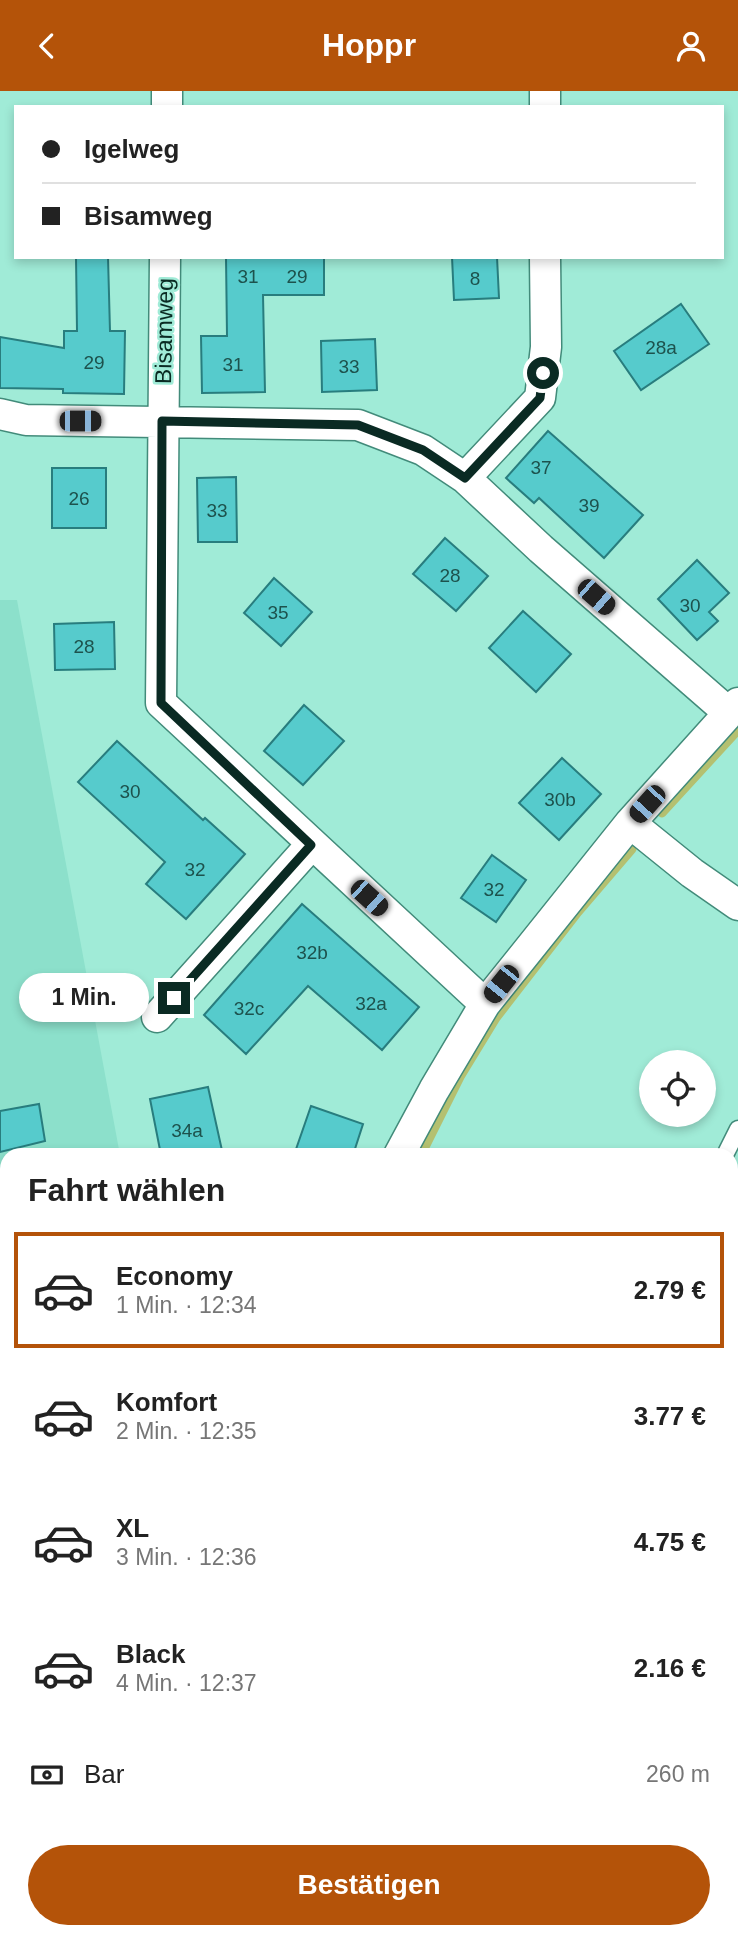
<!DOCTYPE html>
<html lang="de">
<head>
<meta charset="utf-8">
<style>
  :root { --surface:#fff; --page:#f2f2f2; --text:#222; --muted:#767676; --line:#e0e0e0; --accent:#b45309 }
  body { margin:0; font-family:Helvetica,sans-serif; background:var(--page); color:var(--text); height:100vh; display:flex; flex-direction:column; font-size:26px; white-space:nowrap }
  * { box-sizing:border-box; margin:0 }
  p { font-size:23px; color:var(--muted) }
  .icon { flex:none; width:38px; height:38px; fill:none; stroke:currentColor; stroke-width:2; stroke-linecap:round; stroke-linejoin:round }
  .map { position:relative; flex:1; overflow:hidden }
  .drawer { position:absolute; left:0px; top:1057px; width:738px; height:791px; display:flex; flex-direction:column; background:var(--surface); border-radius:21px 21px 0 0; box-shadow:0 4px 10px #0003 }
  .drawer>* { flex:none }
  .guide { position:absolute; left:14px; top:14px; width:710px; height:154px; border-radius:0px; box-shadow:0 4px 10px #0003; display:grid; align-content:center; height:154px; padding:0 28px; background:var(--surface) }
  .buttons { position:absolute; left:639px; top:959px; display:grid; gap:14px }
  .buttons a { display:grid; place-items:center; width:77px; height:77px; border-radius:50%; background:var(--surface); box-shadow:0 4px 10px #0003; font-size:35px }
  .end { position:absolute; width:32px; height:32px; margin:-16px; border:9px solid #0a2a23; background:#fff; box-shadow:0 0 0 4px #fff }
  .from { border-radius:50% }
  .bubble { position:absolute; height:49px; border-radius:24px; background:var(--surface); box-shadow:0 4px 10px #0003; font-size:23px; font-weight:700; line-height:49px; text-align:center }
  .car { position:absolute; width:21px; height:42px; margin:-21px -10px; border-radius:9px; box-shadow:0 0 5px 2px #0007; background:linear-gradient(#222 24%,#8ab4d8 0 40%,#222 0 76%,#8ab4d8 0 86%,#222 0) }
  .guide b { display:flex; align-items:center; gap:24px; height:66px; font-size:26px }
  .guide b+b { border-top:2px solid var(--line) }
  .guide i { width:18px; height:18px; background:var(--text) }
  ul { padding:0; list-style:none }
  li { display:flex; align-items:center; gap:21px; height:116px; margin:0 14px 10px; padding:0 14px; border:4px solid transparent; border-radius:0px }
  li div { flex:1 }
  li b { display:block; font-size:26px }
  li em { font-style:normal; font-weight:700 }
  li.active { border-color:var(--accent) }
  li>.icon { width:63px; height:63px; stroke-width:1.5 }
  h2 { padding:0 28px; font-size:32px; line-height:84px }
  .pay { display:flex; align-items:center; gap:18px; height:77px; padding:0 28px; font-size:26px }
  .pay p { margin-inline-start:auto }
  .cta { display:flex; gap:14px; margin-top:auto; padding:14px 28px }
  .cta a { flex:1; height:80px; border-radius:42px; background:var(--accent); color:#fff; font-size:28px; font-weight:700; line-height:80px; text-align:center }
  header { display:flex; justify-content:space-between; align-items:center; height:91px; padding:0 28px; background:var(--accent); color:#fff; font-size:32px; font-weight:700 }
  .map>svg:first-child { display:block }
  .built { fill:#8ce0cb }
  .lines { fill:none; stroke-linecap:round; stroke-linejoin:round }
  .stream { stroke:#b4c070; stroke-width:9 }
  .building { fill:#56cbcc; stroke:#287d7e; stroke-width:2 }
  .service-casing { stroke:#428b7a; stroke-width:19 }
  .minor-casing { stroke:#428b7a; stroke-width:33 }
  .service { stroke:#fff; stroke-width:16 }
  .minor { stroke:#fff; stroke-width:30 }
  .route { stroke:#0a2a23; stroke-width:9 }
  .labels { text-anchor:middle; stroke-width:5; stroke-linejoin:round; paint-order:stroke }
  .number-label { font-size:19px; fill:#1d524d }
  .street-label { font-size:23px; fill:#0a2a23; stroke:#a0ebd7 }
</style>
</head>
<body>
<header><svg class="icon" aria-label="back" viewBox="0 0 24 24"><path d="M15 5l-7 7 7 7"/></svg>Hoppr<svg class="icon" aria-label="person" viewBox="0 0 24 24"><circle cx="12" cy="8" r="4"/><path d="M4 21q1-7 8-7t8 7"/></svg></header>
<div class="map">
<svg width="738" height="1848" viewBox="0 0 738 1848">
  <rect width="100%" height="100%" fill="#a0ebd7"/>
  <!-- built -->
  <path class="built" d="M0 509H17L120 1064H7V1146L0 1114Z"/>
  <g class="lines">
    <!-- stream -->
    <path class="stream" d="M662 722 738 639
      M421 1064 460 986 496 927 578 821 632 758
      M732 1225 738 1226
      M0 1293 7 1291"/>
  </g>
  <!-- building -->
  <path class="building" d="M76 166H108L110 240H125L124 303 63 302V298L0 297V246L64 257V240H77Z
    M226 166H324V204H263L265 301 202 302 201 245H227Z
    M452 166H497L499 207 454 209Z
    M681 213 709 253 641 299 614 260Z
    M375 248 377 299 322 301 321 250Z
    M548 340 643 424 604 467 539 407 534 412 506 387Z
    M52 377H106V437H52Z
    M236 386 237 451H198L197 387Z
    M445 447 488 485 456 520 413 483Z
    M697 469 729 502 709 521 718 530 697 549 658 508Z
    M274 487 312 521 281 555 244 522Z
    M523 520 571 563 536 601 489 557Z
    M114 531 115 578 55 579 54 533Z
    M304 614 344 650 303 694 264 660Z
    M117 650 203 729 205 727 245 763 186 828 146 793 165 771 78 691Z
    M562 667 601 703 559 749 519 712Z
    M492 764 526 789 496 831 461 807Z
    M302 813 419 916 382 959 308 895 246 963 204 924Z
    M208 996 223 1064H161L150 1008Z
    M39 1013 45 1050 0 1061V1020Z
    M311 1015 363 1033 353 1064H294Z"/>
  <g class="lines">
    <defs>
      <path id="service" d="M725 1064 738 1038
        M732 1138 738 1143"/>
      <path id="minor" d="M545 0V16
        M167 16V0
        M165 166 161 612 485 913
        M0 323 26 329 358 334 423 359 465 387 541 458 729 622
        M465 387 540 307 546 256 545 166
        M630 732 692 782 738 814
        M157 926 311 754
        M399 1064 434 999 485 913 630 732 738 612
        M0 1309 7 1307
        M303 1841V1848"/>
    </defs>
    <!-- service casing -->
    <use href="#service" class="service-casing"/>
    <!-- minor casing -->
    <use href="#minor" class="minor-casing"/>
    <!-- service -->
    <use href="#service" class="service"/>
    <!-- minor -->
    <use href="#minor" class="minor"/>
  </g>
  <g class="lines">
    <!-- route -->
    <path class="route" d="M174 907 311 754 161 612 162 330 358 334 423 359 465 387 540 307 543 282"/>
  </g>
  <g class="labels">
    <!-- number labels -->
    <g class="number-label">
      <text x="248" y="192">31</text>
      <text x="297" y="192">29</text>
      <text x="475" y="194">8</text>
      <text x="661" y="263">28a</text>
      <text x="94" y="278">29</text>
      <text x="233" y="280">31</text>
      <text x="349" y="282">33</text>
      <text x="541" y="383">37</text>
      <text x="79" y="414">26</text>
      <text x="589" y="421">39</text>
      <text x="217" y="426">33</text>
      <text x="450" y="491">28</text>
      <text x="690" y="521">30</text>
      <text x="278" y="528">35</text>
      <text x="84" y="562">28</text>
      <text x="130" y="707">30</text>
      <text x="560" y="715">30b</text>
      <text x="195" y="785">32</text>
      <text x="494" y="805">32</text>
      <text x="312" y="868">32b</text>
      <text x="371" y="919">32a</text>
      <text x="249" y="924">32c</text>
      <text x="187" y="1046">34a</text>
    </g>
    <!-- street labels -->
    <g class="street-label">
      <text transform="translate(164 240) rotate(-89)" y="8">Bisamweg</text>
    </g>
  </g>
</svg>
<div class="buttons">
<a><svg class="icon" aria-label="locate" viewBox="0 0 24 24"><circle cx="12" cy="12" r="6"/><path d="M12 2v4M12 18v4M2 12h4M18 12h4"/></svg></a>
</div>
<i class="end from" style="left:543px;top:282px"></i>
<i class="end" style="left:174px;top:907px"></i>
<div class="bubble" style="left:19px;top:882px;width:130px">1 Min.</div>
<i class="car" style="left:80px;top:330px;rotate:90deg"></i>
<i class="car" style="left:596px;top:506px;rotate:131deg"></i>
<i class="car" style="left:647px;top:713px;rotate:222deg"></i>
<i class="car" style="left:369px;top:807px;rotate:132deg"></i>
<i class="car" style="left:501px;top:893px;rotate:219deg"></i>
<div class="guide">
<b><i class="from"></i>Igelweg</b>
<b><i></i>Bisamweg</b>
</div>
<section class="drawer">
<h2>Fahrt wählen</h2>
<ul>
<li class="active"><svg class="icon" aria-label="car" viewBox="0 0 24 24"><path d="M5 17H2v-5l4-1 3-4h7l3 4 3 1v5h-3M9 17h6M6 11h13"/><circle cx="7" cy="17" r="2"/><circle cx="17" cy="17" r="2"/></svg><div><b>Economy</b><p>1 Min. · 12:34</p></div><em>2.79 €</em></li>
<li><svg class="icon" aria-label="car" viewBox="0 0 24 24"><path d="M5 17H2v-5l4-1 3-4h7l3 4 3 1v5h-3M9 17h6M6 11h13"/><circle cx="7" cy="17" r="2"/><circle cx="17" cy="17" r="2"/></svg><div><b>Komfort</b><p>2 Min. · 12:35</p></div><em>3.77 €</em></li>
<li><svg class="icon" aria-label="car" viewBox="0 0 24 24"><path d="M5 17H2v-5l4-1 3-4h7l3 4 3 1v5h-3M9 17h6M6 11h13"/><circle cx="7" cy="17" r="2"/><circle cx="17" cy="17" r="2"/></svg><div><b>XL</b><p>3 Min. · 12:36</p></div><em>4.75 €</em></li>
<li><svg class="icon" aria-label="car" viewBox="0 0 24 24"><path d="M5 17H2v-5l4-1 3-4h7l3 4 3 1v5h-3M9 17h6M6 11h13"/><circle cx="7" cy="17" r="2"/><circle cx="17" cy="17" r="2"/></svg><div><b>Black</b><p>4 Min. · 12:37</p></div><em>2.16 €</em></li>
</ul>
<div class="pay"><svg class="icon" aria-label="cash" viewBox="0 0 24 24"><path d="M3 7h18v10H3z"/><circle cx="12" cy="12" r="2"/></svg>Bar<p>260 m</p></div>
<div class="cta"><a>Bestätigen</a></div>
</section>
</div>
</body>
</html>
